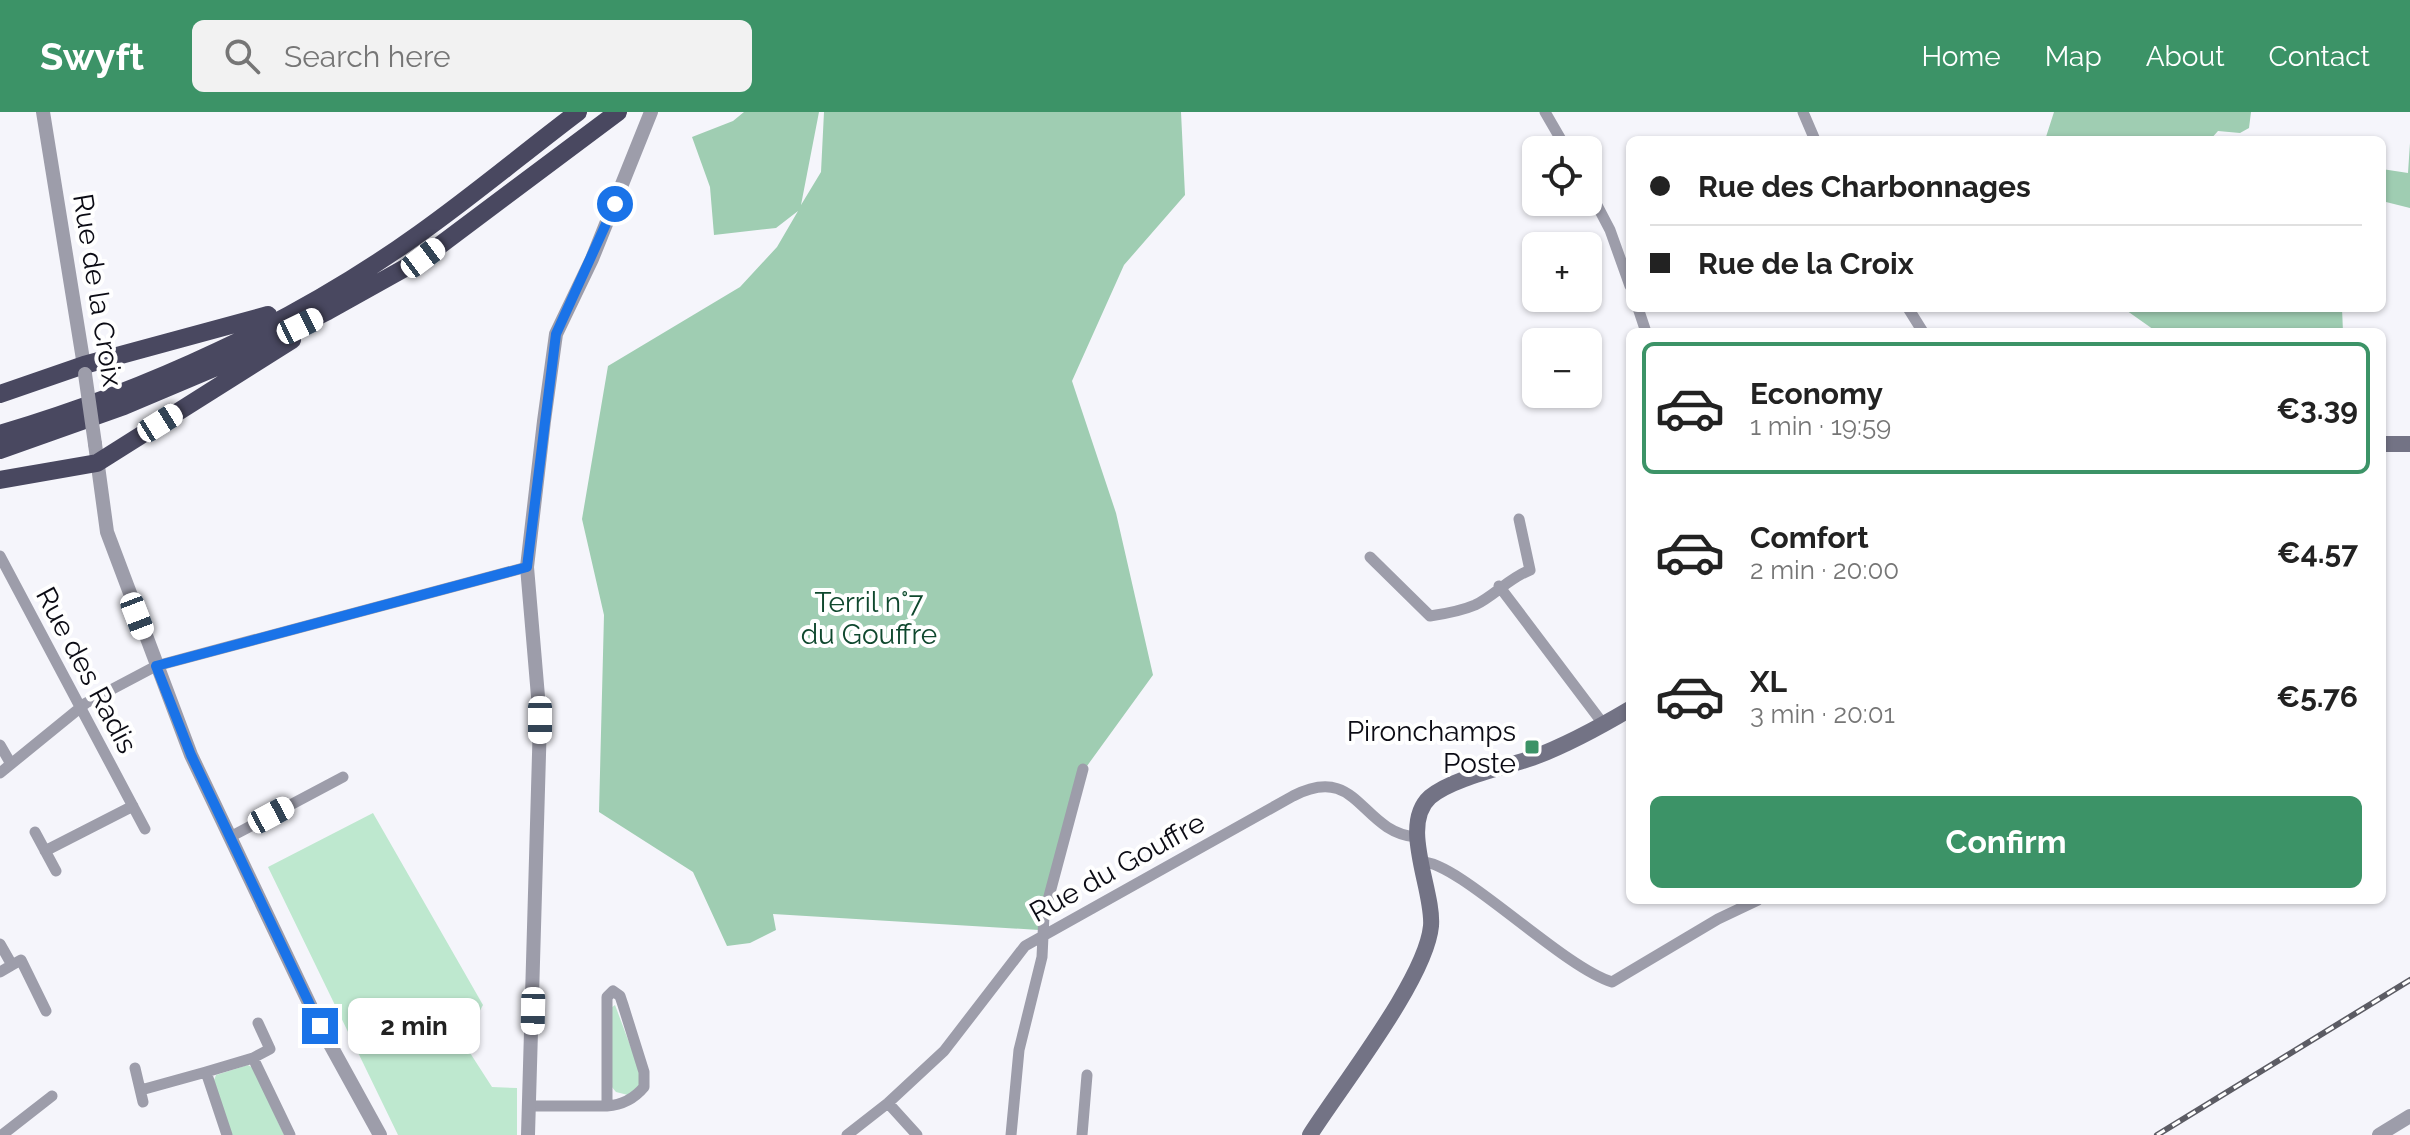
<!DOCTYPE html>
<html lang="en">
<head>
<meta charset="utf-8">
<style>
  :root { --surface:#fff; --page:#f2f2f2; --text:#222; --muted:#767676; --line:#e0e0e0; --accent:#3c9367 }
  body { margin:0; font-family:Raleway,sans-serif; background:var(--page); color:var(--text); height:100vh; display:flex; flex-direction:column; font-size:30px; white-space:nowrap }
  * { box-sizing:border-box; margin:0 }
  p { font-size:26px; color:var(--muted) }
  .icon { flex:none; width:44px; height:44px; fill:none; stroke:currentColor; stroke-width:2; stroke-linecap:round; stroke-linejoin:round }
  .map { position:relative; flex:1; overflow:hidden }
  .drawer { position:absolute; left:1626px; top:216px; width:760px; height:576px; display:flex; flex-direction:column; background:var(--surface); border-radius:12px; box-shadow:0 2px 6px #0004 }
  .drawer>* { flex:none }
  .banner { position:absolute; left:1626px; top:24px; width:760px; height:176px; border-radius:12px; box-shadow:0 2px 6px #0004; display:grid; align-content:center; height:176px; padding:0 24px; background:var(--surface) }
  .controls { position:absolute; left:1522px; top:24px; display:grid; gap:16px }
  .controls a { display:grid; place-items:center; width:80px; height:80px; border-radius:12px; background:var(--surface); box-shadow:0 2px 6px #0004; font-size:40px }
  .end { position:absolute; width:36px; height:36px; margin:-18px; border:10px solid #1a73e8; background:#fff; box-shadow:0 0 0 4px #fff }
  .from { border-radius:50% }
  .bubble { position:absolute; height:56px; border-radius:12px; background:var(--surface); box-shadow:0 2px 6px #0004; font-size:26px; font-weight:700; line-height:56px; text-align:center }
  .car { position:absolute; width:24px; height:48px; margin:-24px -12px; border-radius:10px; box-shadow:0 0 6px 2px #0007; background:linear-gradient(#fff 24%,#345 0 40%,#fff 0 76%,#345 0 86%,#fff 0) }
  .banner b { display:flex; align-items:center; gap:28px; height:76px; font-size:30px }
  .banner b+b { border-top:2px solid var(--line) }
  .banner i { width:20px; height:20px; background:var(--text) }
  ul { padding:14px 0 0; list-style:none }
  li { display:flex; align-items:center; gap:24px; height:132px; margin:0 16px 12px; padding:0 8px; border:4px solid transparent; border-radius:12px }
  li div { flex:1 }
  li b { display:block; font-size:30px }
  li em { font-style:normal; font-weight:700 }
  li.on { border-color:var(--accent) }
  li>.icon { width:72px; height:72px; stroke-width:1.5 }
  .button { display:flex; gap:16px; margin-top:auto; padding:16px 24px }
  .button a { flex:1; height:92px; border-radius:12px; background:var(--accent); color:#fff; font-size:32px; font-weight:700; line-height:92px; text-align:center }
  header { display:flex; align-items:center; gap:48px; box-sizing:border-box; height:112px; padding:0 40px; background:var(--accent); color:#fff }
  header strong { font-size:38px }
  nav { display:flex; gap:44px; margin-inline-start:auto; font-size:28px }
  .search { width:560px; height:72px; background:var(--page); display:flex; align-items:center; gap:20px; box-sizing:border-box; padding:0 28px; border-radius:12px; color:var(--muted); font-size:30px }
  .map>svg:first-child { display:block }
  .green { fill:#bee8cf }
  .forest { fill:#9fcdb2 }
  .lines { fill:none; stroke-linecap:round; stroke-linejoin:round }
  .minor { stroke:#9d9daa; stroke-width:11 }
  .tertiary { stroke:#9d9daa; stroke-width:14 }
  .secondary { stroke:#737385; stroke-width:16 }
  .trunk { stroke:#494860; stroke-width:18 }
  .rail-casing { stroke:#5c5c64; stroke-width:6 }
  .rail { stroke:#fff; stroke-width:3; stroke-dasharray:9; stroke-linecap:butt }
  .tertiary-bridge { stroke:#9d9daa; stroke-width:14 }
  .route { stroke:#1a73e8; stroke-width:10 }
  .poi-dot { fill:#3c9367; stroke:#fff; stroke-width:3 }
  .labels { text-anchor:middle; stroke-width:8; stroke-linejoin:round; paint-order:stroke }
  .street-label { font-size:28px; fill:#0b0b14; stroke:#fff }
  .park-label { font-size:28px; fill:#0f482e; stroke:#fff }
  .poi-label { font-size:28px; fill:#0b0b14; stroke:#fff; text-anchor:end }
</style>
</head>
<body>
<header>
<strong>Swyft</strong>
<div class="search"><svg class="icon" aria-label="search" viewBox="0 0 24 24"><circle cx="10" cy="10" r="6"/><path d="M15 15l6 6"/></svg>Search here</div>
<nav><a>Home</a><a>Map</a><a>About</a><a>Contact</a></nav>
</header>
<div class="map">
<svg width="2410" height="1023" viewBox="0 0 2410 1023">
  <rect width="100%" height="100%" fill="#f5f5fb"/>
  <!-- green -->
  <path class="green" d="M373 701 483 893 463 930 492 975 517 976V1023H398L268 755Z
    M615 893 639 957 641 972 628 983 616 980 611 974V896Z
    M248 953 253 956 284 1023H229L214 968 216 963Z"/>
  <!-- forest -->
  <path class="forest" d="M744 0H819L801 93 821 60 824 0H1181L1185 83 1124 153 1072 269 1116 401 1153 563 1087 654 1039 818 773 802 776 818 750 831 727 834 693 760 599 700 604 503 582 407 608 254 740 175 777 135 798 99 776 116 714 123 710 75 692 25 733 9Z
    M2054 0H2251L2249 16 2240 21 2218 19 2210 28H2045Z
    M2410 31V96L2382 89V57L2408 61Z
    M2123 196H2342L2343 220H2180L2172 216 2157 220Z"/>
  <g class="lines">
    <!-- minor -->
    <path class="minor" d="M1545 0 1567 38
      M1803 0 1815 28
      M1588 76 1610 118 1630 174
      M1638 196 1646 220
      M1908 196 1923 220
      M0 444 145 717
      M1370 445 1430 504C1444 502 1461 499 1475 493 1494 484 1509 466 1530 458L1519 407
      M1499 474 1604 613
      M0 633 11 652
      M0 661 86 591 156 554 527 455
      M35 720 56 759
      M230 725 343 665
      M45 739 133 694
      M1422 750C1458 749 1562 855 1612 870L1718 807 1758 788
      M0 832 12 853 21 848 46 899
      M0 860 12 853
      M253 946 270 937 258 911
      M135 956 143 990
      M141 978 206 960
      M888 991 917 1023
      M531 994H607C622 993 634 987 644 975V960L623 893 620 884 613 879 607 885V994
      M2 1023 52 984
      M227 1023 206 960 253 946 290 1023
      M847 1023 888 991 944 939 1025 834 1293 684C1359 650 1360 720 1416 725
      M1011 1023 1019 938 1042 845 1044 803 1083 657
      M1082 1023 1087 963"/>
    <!-- tertiary -->
    <path class="tertiary" d="M43 0 85 260
      M95 332 107 420 191 643 320 914 380 1023
      M528 1023 540 608 527 455 544 309 556 222 592 147 651 0
      M2379 1023 2410 1004"/>
    <!-- secondary -->
    <path class="secondary" d="M2382 332H2410
      M1310 1023C1341 974 1426 867 1431 814 1434 778 1399 713 1430 685 1453 666 1503 656 1532 646 1567 633 1598 616 1630 597"/>
    <!-- trunk -->
    <path class="trunk" d="M0 282 84 253 268 203
      M0 322C146 279 295 211 419 122 474 83 525 40 578 0
      M0 338 124 294 214 256 328 199 423 146 618 0
      M0 368 97 351 292 228"/>
    <defs>
      <path id="rail" d="M2157 1023 2410 868"/>
    </defs>
    <!-- rail casing -->
    <use href="#rail" class="rail-casing"/>
    <!-- rail -->
    <use href="#rail" class="rail"/>
    <!-- tertiary-bridge -->
    <path class="tertiary-bridge" d="M85 262 95 332"/>
  </g>
  <g class="lines">
    <!-- route -->
    <path class="route" d="M320 914 191 643 156 554 527 455 556 222 615 92"/>
  </g>
  <!-- markers -->
  <rect class="poi-dot" x="1524" y="627" width="16" height="16" rx="4"/>
  <g class="labels">
    <!-- street labels -->
    <g class="street-label">
      <text transform="translate(98 178) rotate(81)" y="10">Rue de la Croix</text>
      <text transform="translate(87 558) rotate(62)" y="10">Rue des Radis</text>
      <text transform="translate(1117 755) rotate(-29)" y="10">Rue du Gouffre</text>
    </g>
    <!-- park labels -->
    <g class="park-label">
      <text x="869" y="500">Terril n°7<tspan x="869" dy="32">du Gouffre</tspan></text>
    </g>
    <!-- poi labels -->
    <g class="poi-label">
      <text x="1516" y="629">Pironchamps<tspan x="1516" dy="32">Poste</tspan></text>
    </g>
  </g>
</svg>
<div class="controls">
<a><svg class="icon" aria-label="locate" viewBox="0 0 24 24"><circle cx="12" cy="12" r="6"/><path d="M12 2v4M12 18v4M2 12h4M18 12h4"/></svg></a>
<a>+</a>
<a>−</a>
</div>
<i class="end from" style="left:615px;top:92px"></i>
<i class="end" style="left:320px;top:914px"></i>
<div class="bubble" style="left:348px;top:886px;width:132px">2 min</div>
<i class="car" style="left:423px;top:146px;rotate:53deg"></i>
<i class="car" style="left:300px;top:214px;rotate:64deg"></i>
<i class="car" style="left:160px;top:311px;rotate:58deg"></i>
<i class="car" style="left:137px;top:504px;rotate:159deg"></i>
<i class="car" style="left:540px;top:608px;rotate:180deg"></i>
<i class="car" style="left:271px;top:703px;rotate:62deg"></i>
<i class="car" style="left:533px;top:899px;rotate:181deg"></i>
<div class="banner">
<b><i class="from"></i>Rue des Charbonnages</b>
<b><i></i>Rue de la Croix</b>
</div>
<section class="drawer">
<ul>
<li class="on"><svg class="icon" aria-label="car" viewBox="0 0 24 24"><path d="M5 17H2v-5l4-1 3-4h7l3 4 3 1v5h-3M9 17h6M6 11h13"/><circle cx="7" cy="17" r="2"/><circle cx="17" cy="17" r="2"/></svg><div><b>Economy</b><p>1 min · 19:59</p></div><em>€3.39</em></li>
<li><svg class="icon" aria-label="car" viewBox="0 0 24 24"><path d="M5 17H2v-5l4-1 3-4h7l3 4 3 1v5h-3M9 17h6M6 11h13"/><circle cx="7" cy="17" r="2"/><circle cx="17" cy="17" r="2"/></svg><div><b>Comfort</b><p>2 min · 20:00</p></div><em>€4.57</em></li>
<li><svg class="icon" aria-label="car" viewBox="0 0 24 24"><path d="M5 17H2v-5l4-1 3-4h7l3 4 3 1v5h-3M9 17h6M6 11h13"/><circle cx="7" cy="17" r="2"/><circle cx="17" cy="17" r="2"/></svg><div><b>XL</b><p>3 min · 20:01</p></div><em>€5.76</em></li>
</ul>
<div class="button"><a>Confirm</a></div>
</section>
</div>
</body>
</html>
